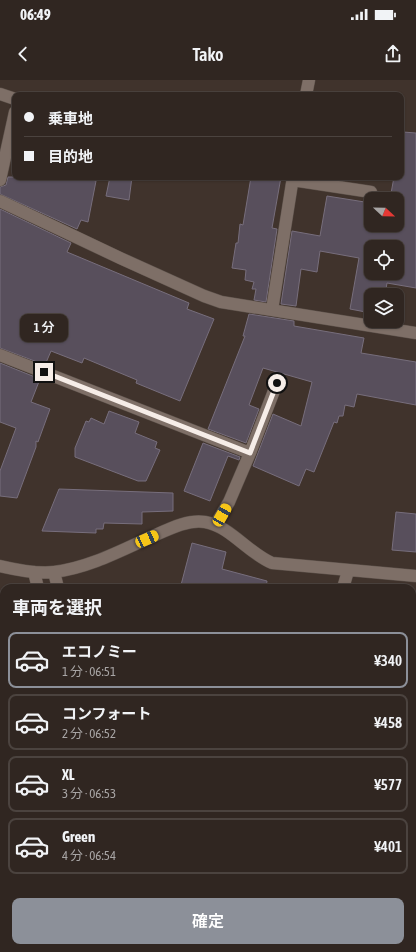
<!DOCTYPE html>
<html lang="ja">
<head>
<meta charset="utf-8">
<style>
  :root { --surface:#302621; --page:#3c322e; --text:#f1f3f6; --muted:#a8a5a5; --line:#4b433f; --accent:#8c9099 }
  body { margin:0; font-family:"Asap Condensed","Noto Sans JP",sans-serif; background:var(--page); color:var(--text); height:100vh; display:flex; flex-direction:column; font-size:15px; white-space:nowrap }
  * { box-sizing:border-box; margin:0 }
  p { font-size:13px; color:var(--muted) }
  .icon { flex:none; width:22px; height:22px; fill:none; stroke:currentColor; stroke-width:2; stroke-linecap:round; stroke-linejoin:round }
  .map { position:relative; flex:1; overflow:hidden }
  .details { position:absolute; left:0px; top:504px; width:416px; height:368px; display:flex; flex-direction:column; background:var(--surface); border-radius:12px 12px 0 0; box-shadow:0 1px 3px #0004,0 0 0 1px var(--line) }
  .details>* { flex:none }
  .guide { position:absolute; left:12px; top:12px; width:392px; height:88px; border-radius:8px; box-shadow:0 1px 3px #0004,0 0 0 1px var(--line); display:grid; align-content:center; height:88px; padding:0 12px; background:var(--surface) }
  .needle { width:26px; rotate:112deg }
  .buttons { position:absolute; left:364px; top:112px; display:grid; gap:8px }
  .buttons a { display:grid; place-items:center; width:40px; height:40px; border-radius:8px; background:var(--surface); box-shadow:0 1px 3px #0004,0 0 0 1px var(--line); font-size:20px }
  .end { position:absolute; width:18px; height:18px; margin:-9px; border:5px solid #f6ede8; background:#111; box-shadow:0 0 0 2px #111 }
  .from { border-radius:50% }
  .bubble { position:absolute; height:28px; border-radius:8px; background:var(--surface); box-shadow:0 1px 3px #0004,0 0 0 1px var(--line); font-size:13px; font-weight:600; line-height:28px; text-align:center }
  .car { position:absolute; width:12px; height:24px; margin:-12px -6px; border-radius:5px; box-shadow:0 0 3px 1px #0007; background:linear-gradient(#f5c518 24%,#345 0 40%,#f5c518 0 76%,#345 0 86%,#f5c518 0) }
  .guide b { display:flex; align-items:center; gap:14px; height:38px; font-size:15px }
  .guide b+b { border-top:1px solid var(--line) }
  .guide i { width:10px; height:10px; background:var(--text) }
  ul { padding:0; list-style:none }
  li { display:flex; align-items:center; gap:12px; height:56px; margin:0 8px 6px; padding:0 4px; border:2px solid var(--line); border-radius:8px }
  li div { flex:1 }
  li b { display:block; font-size:15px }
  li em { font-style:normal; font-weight:600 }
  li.on { border-color:var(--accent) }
  li>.icon { width:36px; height:36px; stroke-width:1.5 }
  h2 { padding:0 12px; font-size:18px; line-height:48px }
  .primary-button { display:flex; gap:8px; margin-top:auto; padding:8px 12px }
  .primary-button a { flex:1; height:46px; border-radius:8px; background:var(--accent); color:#fff; font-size:16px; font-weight:600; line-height:46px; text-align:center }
  .status { display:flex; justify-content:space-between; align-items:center; height:28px; padding:0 20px; background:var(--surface); direction:ltr }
  .status svg { height:11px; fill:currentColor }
  header { display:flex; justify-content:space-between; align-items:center; height:52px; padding:0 12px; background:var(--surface); font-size:18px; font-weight:600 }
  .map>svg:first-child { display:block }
  .building { fill:#584f5c; stroke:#776e7c; fill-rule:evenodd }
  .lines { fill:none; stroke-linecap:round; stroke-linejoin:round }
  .lane-casing { stroke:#5d524b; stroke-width:12 }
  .street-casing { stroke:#5d524b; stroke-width:13 }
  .lane { stroke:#7e6f67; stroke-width:11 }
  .street { stroke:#7e6f67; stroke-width:12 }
  .route { stroke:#f6ede8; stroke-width:5 }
</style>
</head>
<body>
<div class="status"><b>06:49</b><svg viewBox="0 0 49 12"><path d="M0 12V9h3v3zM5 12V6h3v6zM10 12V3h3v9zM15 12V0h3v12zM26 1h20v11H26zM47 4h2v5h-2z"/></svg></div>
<header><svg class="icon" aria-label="back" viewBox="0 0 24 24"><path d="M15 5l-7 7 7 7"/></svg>Tako<svg class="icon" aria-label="share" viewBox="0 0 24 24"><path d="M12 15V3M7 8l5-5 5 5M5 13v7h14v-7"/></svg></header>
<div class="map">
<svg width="416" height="872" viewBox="0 0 416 872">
  <rect width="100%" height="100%" fill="#40332c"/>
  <!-- building -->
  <path class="building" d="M403 52 416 53V208L387 203 385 215H371V233L350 229 359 178 320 171 317 192 301 189 296 226 281 224 292 151 320 156 327 116 371 123V145H397V119H390L394 97H401V67ZM371 167H397V193H371Z
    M8 97H78L96 101 88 142 81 140 77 149 0 114V107L6 105Z
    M110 97H132L129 120 106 116Z
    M251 97H281L272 148 277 149 266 222 254 220 256 209H252L254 202 245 200 246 190 232 188 236 163H238L240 144 243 145Z
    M0 129 71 163 67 172 189 223 187 229 214 239 180 321 136 303 137 300 84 278 82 283 51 271 45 285 0 268Z
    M249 234 294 241V246L364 258 361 273 416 282V325L357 314 354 327 345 325 343 336H339L337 343 334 342 314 392 306 389 299 406 253 386 273 334 301 346 312 302 263 288 249 325 259 329 246 363 208 349 245 256H243Z
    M0 283 40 299 31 322 50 329 38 362 36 361V367L17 418 0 416V391L16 348 0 342Z
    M109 331 139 342 135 353 157 362 155 368 160 370 146 401H138L75 377V368L86 341 89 342 91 338 104 344Z
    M203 363 240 377 239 380 228 376 210 421 184 411Z
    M59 409 173 413V431L142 432V444L104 443 103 449H96V453L42 451Z
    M396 432 416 434V472L392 470Z
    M192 463 226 472 222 489 267 501 266 508H192L181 505Z"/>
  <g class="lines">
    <defs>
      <path id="lane" d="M94 868 96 872"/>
      <path id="street" d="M0 14 15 19
        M306 15 309 0
        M0 100 15 32
        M292 100 371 112
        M0 121 120 178 204 216 221 222 416 253
        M272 230 293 97
        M0 275 250 373
        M215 445 229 422 250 373 277 303
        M0 486C17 490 36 494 54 492 88 488 120 471 151 457 167 450 187 439 205 442 230 446 248 473 272 483L416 496
        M34 492 38 508
        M54 492 58 508
        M343 508 348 491
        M412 641 416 642
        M412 803 416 804"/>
    </defs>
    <!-- lane casing -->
    <use href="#lane" class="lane-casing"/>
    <!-- street casing -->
    <use href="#street" class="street-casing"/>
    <!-- lane -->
    <use href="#lane" class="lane"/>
    <!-- street -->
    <use href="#street" class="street"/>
  </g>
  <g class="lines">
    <!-- route -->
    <path class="route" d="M44 292 250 373 277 303"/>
  </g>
</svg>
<div class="buttons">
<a><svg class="needle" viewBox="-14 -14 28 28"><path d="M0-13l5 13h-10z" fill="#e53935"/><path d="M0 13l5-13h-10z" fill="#a8a5a5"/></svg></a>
<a><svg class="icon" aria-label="locate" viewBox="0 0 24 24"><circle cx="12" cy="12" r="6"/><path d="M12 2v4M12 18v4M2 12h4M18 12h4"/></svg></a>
<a><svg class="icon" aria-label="layers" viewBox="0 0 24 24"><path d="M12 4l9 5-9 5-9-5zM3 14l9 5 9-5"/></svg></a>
</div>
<i class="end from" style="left:277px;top:303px"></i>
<i class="end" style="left:44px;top:292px"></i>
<div class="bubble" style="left:20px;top:234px;width:48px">1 分</div>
<i class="car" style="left:222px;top:435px;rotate:30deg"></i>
<i class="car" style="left:147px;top:459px;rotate:66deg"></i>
<div class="guide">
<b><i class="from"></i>乗車地</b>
<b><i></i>目的地</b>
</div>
<section class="details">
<h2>車両を選択</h2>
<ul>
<li class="on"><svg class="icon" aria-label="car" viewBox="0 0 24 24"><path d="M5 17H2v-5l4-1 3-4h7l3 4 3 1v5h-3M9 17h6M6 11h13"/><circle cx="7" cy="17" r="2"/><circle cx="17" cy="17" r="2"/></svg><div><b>エコノミー</b><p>1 分 · 06:51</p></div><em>¥340</em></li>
<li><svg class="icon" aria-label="car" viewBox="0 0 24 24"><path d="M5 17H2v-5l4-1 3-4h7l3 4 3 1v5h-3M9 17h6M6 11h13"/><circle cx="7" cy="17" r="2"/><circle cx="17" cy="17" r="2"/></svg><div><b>コンフォート</b><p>2 分 · 06:52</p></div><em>¥458</em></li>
<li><svg class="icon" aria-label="car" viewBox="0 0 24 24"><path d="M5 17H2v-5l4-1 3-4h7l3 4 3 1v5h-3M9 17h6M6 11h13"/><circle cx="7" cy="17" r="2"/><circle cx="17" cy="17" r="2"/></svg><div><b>XL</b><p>3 分 · 06:53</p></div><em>¥577</em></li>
<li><svg class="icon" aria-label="car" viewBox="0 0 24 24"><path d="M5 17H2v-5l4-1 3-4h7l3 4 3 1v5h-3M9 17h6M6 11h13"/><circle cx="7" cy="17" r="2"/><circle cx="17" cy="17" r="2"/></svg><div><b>Green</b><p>4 分 · 06:54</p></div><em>¥401</em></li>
</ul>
<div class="primary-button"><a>確定</a></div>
</section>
</div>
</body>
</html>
